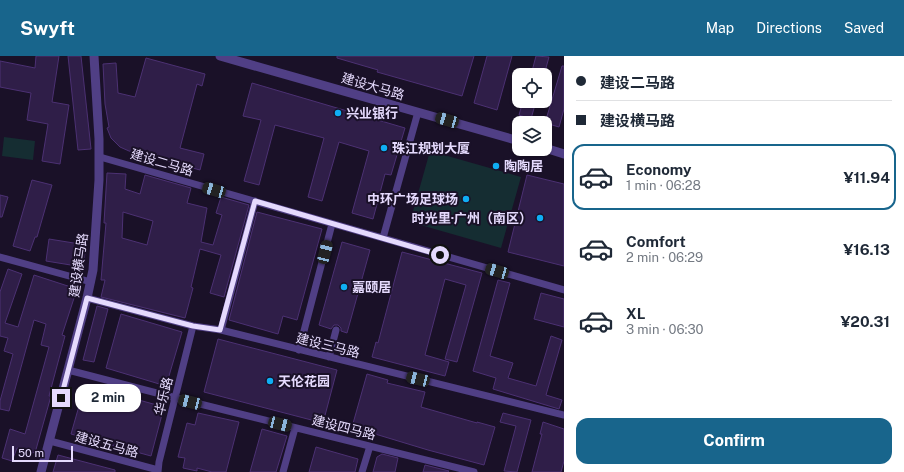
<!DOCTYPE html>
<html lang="en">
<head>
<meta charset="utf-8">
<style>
  :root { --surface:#fff; --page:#f2f2f3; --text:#1f2937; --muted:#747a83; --line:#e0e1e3; --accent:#18658c }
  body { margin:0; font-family:"Public Sans","Noto Sans SC",sans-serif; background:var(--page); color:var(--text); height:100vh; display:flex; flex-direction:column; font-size:15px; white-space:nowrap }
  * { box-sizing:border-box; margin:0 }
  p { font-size:13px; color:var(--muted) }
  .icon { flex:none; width:22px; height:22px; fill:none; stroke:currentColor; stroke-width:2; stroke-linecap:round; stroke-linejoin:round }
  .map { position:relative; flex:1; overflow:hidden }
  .panel { display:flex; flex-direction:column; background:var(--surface); width:340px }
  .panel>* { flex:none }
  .top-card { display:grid; align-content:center; height:88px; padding:0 12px; background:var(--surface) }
  .buttons { position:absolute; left:512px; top:12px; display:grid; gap:8px }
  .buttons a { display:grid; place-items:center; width:40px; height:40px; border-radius:8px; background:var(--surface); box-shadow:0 1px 3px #0004; font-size:20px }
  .scale { position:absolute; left:12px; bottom:10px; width:61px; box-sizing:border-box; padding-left:4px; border:2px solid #e5dafd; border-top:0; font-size:11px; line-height:14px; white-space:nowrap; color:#e5dafd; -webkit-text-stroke:3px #1a1128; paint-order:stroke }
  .end { position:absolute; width:18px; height:18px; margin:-9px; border:5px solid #e5dafd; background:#111; box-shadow:0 0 0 2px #111 }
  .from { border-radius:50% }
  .bubble { position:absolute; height:28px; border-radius:12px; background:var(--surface); box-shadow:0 1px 3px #0004; font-size:13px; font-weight:700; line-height:28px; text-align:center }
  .car { position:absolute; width:12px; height:24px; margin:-12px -6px; border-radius:5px; box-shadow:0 0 3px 1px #0007; background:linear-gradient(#222 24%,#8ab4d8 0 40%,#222 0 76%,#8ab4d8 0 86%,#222 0) }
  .top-card b { display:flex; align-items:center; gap:14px; height:38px; font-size:15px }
  .top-card b+b { border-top:1px solid var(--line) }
  .top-card i { width:10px; height:10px; background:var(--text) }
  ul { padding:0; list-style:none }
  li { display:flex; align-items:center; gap:12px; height:66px; margin:0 8px 6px; padding:0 4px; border:2px solid transparent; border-radius:12px }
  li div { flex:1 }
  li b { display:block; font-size:15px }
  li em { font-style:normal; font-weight:700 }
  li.selected { border-color:var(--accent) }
  li>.icon { width:36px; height:36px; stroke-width:1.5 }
  .primary-button { display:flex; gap:8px; margin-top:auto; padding:8px 12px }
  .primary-button a { flex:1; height:46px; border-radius:12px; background:var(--accent); color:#fff; font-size:16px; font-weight:700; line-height:46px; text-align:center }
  header { display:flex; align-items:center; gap:24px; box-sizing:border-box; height:56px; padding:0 20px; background:var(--accent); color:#fff }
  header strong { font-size:19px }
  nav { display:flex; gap:22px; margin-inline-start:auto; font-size:14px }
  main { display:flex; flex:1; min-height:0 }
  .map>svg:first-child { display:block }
  .green { fill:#152d32 }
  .building { fill:#2f1e48; stroke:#4c3173; fill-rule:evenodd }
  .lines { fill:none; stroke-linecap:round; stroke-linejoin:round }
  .minor { stroke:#503f85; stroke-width:7 }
  .tertiary { stroke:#503f85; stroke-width:9 }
  .route { stroke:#e5dafd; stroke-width:5 }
  .poi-dot { fill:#0faef4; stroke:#1a1128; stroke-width:1.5 }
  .labels { text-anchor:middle; stroke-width:4; stroke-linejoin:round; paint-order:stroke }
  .street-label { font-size:13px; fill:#e5dafd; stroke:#1a1128 }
  .poi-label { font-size:13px; font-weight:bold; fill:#e5dafd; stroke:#1a1128; text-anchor:start }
</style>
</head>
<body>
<header>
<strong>Swyft</strong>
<nav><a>Map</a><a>Directions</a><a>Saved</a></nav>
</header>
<main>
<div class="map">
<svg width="564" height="416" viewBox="0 0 564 416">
  <rect width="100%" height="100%" fill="#1a1128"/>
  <!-- green -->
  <path class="green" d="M4 81 35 85 33 104 2 100Z
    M430 95 521 121 501 192 410 166Z"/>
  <!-- building -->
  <path class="building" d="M36 0H59L52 46 69 49 60 108 42 105 48 68 27 64 31 37 0 31V5L35 12Z
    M68 0H81L91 93 78 94Z
    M337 0H474L462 40 377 16 378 14 337 2Z
    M487 0H512L497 54 474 47Z
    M536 0 549 1 544 19H531Z
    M146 2 205 18 202 30 197 28 180 92 204 98 200 114 129 95 120 91 111 82 107 72 109 71 105 48 103 8 116 7 118 37 135 41Z
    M562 10H564V53L559 71 545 67Z
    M252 27 405 72 391 119 385 118 373 163 352 157 369 95 339 86 322 145 308 141 324 82 275 69 259 129 244 125 261 64 243 60Z
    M523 45H536L531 63 519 59Z
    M107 117 126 118 125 133 140 138 145 119 191 132 187 147 207 152 201 186 213 189 222 159 216 157 221 141 249 149 224 241 210 237 221 199 200 193 191 231 193 232 185 262 101 241 105 224H101L106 167H104ZM123 156 153 165 147 189 122 182Z
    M527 119 564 128V210L508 196Z
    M32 124 52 129 37 181H35L30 195 13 190Z
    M0 139 8 141 2 161H0Z
    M257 156 322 173 297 264 283 260 278 278 229 264Z
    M49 183 86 189 83 211 46 205Z
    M342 186 370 194 347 277 341 275V272L338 269H334L331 273 319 269Z
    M402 196 482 217 457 306 445 303 466 229 445 223 425 299 449 306 445 320 372 301 376 286 378 287Z
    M8 213 22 218 5 267 18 271 34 219 77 233 62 279 65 280 49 340H51L35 397 17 392 12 405 2 402 10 373 25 378 49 291 41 289 46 268 34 264 9 355 0 353V345L13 298 4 295 8 282 0 280V236Z
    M498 224 510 227 490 300 513 307 508 322 536 330 551 280 562 284 546 339 562 344 559 353 493 333 496 322 473 315Z
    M541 237 564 243V271L534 263Z
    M97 250 108 253 94 306 83 304Z
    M121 258 182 276 166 330 106 312Z
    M218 283 337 314 323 367 204 336Z
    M367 318 388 324 387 327 425 336 421 351 477 367V366L495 371 484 409 428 394 352 371Z
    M85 329 164 351 151 400 71 378Z
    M198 357 239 366 226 416H212L197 412V415L183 412 185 402 178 401 187 367 195 369Z
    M503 357 531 364 517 416 504 415 516 370 500 366Z
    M543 366 564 373V405L561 416H532L542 378H540Z
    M262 373 287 380 276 416H250Z
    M316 391 358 403 355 416H309Z
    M382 398 398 402 395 416H373L377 401Z
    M58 399 115 414V416H53Z
    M425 409 449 415 448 416H423Z"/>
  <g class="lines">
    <!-- minor -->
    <path class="minor" d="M100 101 564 234
      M383 182 418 56
      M0 201 91 226
      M87 242 193 270 221 274 564 359
      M221 274 255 145
      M299 294 332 168
      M329 301 336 274
      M68 314 176 342 474 416
      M50 385 158 414
      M158 416 159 406 193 270
      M283 416 295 372
      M362 416 370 390"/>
    <!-- tertiary -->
    <path class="tertiary" d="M220 0 519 85
      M545 92 564 98
      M41 416 87 242 93 214 99 124V83L94 0"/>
  </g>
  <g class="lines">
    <!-- route -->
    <path class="route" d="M61 342 87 242 193 270 220 274 255 145 440 199"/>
  </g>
  <!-- markers -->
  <g class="poi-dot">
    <circle cx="338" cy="57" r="4"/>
    <circle cx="384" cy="92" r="4"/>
    <circle cx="496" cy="110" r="4"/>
    <circle cx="466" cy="143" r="4"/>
    <circle cx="540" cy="162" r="4"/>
    <circle cx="344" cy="231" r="4"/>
    <circle cx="270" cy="325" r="4"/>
  </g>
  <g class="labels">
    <!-- street labels -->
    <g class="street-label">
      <text transform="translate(373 30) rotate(16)" y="5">建设大马路</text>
      <text transform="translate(162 106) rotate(16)" y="5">建设二马路</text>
      <text transform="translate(78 209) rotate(-82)" y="5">建设横马路</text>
      <text transform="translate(328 289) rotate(14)" y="5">建设三马路</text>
      <text transform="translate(163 340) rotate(-76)" y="5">华乐路</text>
      <text transform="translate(344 371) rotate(14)" y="5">建设四马路</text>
      <text transform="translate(107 388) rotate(15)" y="5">建设五马路</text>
    </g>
    <!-- poi labels -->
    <g class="poi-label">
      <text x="346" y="62">兴业银行</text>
      <text x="392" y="97">珠江规划大厦</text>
      <text x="504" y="115">陶陶居</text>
      <text x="458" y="148" text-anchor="end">中环广场足球场</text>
      <text x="532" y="167" text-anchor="end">时光里·广州（南区）</text>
      <text x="352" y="236">嘉颐居</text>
      <text x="278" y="330">天伦花园</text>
    </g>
  </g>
</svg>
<div class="buttons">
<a><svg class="icon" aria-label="locate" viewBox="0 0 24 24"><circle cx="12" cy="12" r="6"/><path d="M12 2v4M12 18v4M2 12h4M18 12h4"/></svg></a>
<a><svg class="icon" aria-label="layers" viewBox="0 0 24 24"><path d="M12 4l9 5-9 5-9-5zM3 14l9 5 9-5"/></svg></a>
</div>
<div class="scale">50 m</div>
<i class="end from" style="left:440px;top:199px"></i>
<i class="end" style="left:61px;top:342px"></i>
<div class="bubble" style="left:75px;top:328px;width:66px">2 min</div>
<i class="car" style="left:447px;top:64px;rotate:286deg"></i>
<i class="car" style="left:214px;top:134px;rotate:286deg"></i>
<i class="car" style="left:325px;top:196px;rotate:14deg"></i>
<i class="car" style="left:497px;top:215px;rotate:286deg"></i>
<i class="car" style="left:418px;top:323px;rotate:284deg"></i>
<i class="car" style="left:190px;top:346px;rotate:284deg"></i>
<i class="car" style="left:280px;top:368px;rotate:104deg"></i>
</div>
<section class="panel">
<div class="top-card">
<b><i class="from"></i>建设二马路</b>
<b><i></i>建设横马路</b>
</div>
<ul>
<li class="selected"><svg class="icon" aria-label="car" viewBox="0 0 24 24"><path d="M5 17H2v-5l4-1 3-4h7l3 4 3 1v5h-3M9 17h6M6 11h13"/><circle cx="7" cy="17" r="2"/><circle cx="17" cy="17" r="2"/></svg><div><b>Economy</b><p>1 min · 06:28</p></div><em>¥11.94</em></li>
<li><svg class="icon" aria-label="car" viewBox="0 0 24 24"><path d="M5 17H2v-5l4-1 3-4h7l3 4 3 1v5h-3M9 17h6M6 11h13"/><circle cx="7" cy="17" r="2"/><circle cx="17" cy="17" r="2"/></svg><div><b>Comfort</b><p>2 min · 06:29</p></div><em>¥16.13</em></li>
<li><svg class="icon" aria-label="car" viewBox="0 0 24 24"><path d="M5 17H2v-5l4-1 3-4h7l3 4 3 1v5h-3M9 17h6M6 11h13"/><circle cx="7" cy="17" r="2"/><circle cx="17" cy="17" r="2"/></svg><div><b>XL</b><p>3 min · 06:30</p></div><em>¥20.31</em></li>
</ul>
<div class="primary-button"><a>Confirm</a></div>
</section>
</main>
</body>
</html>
